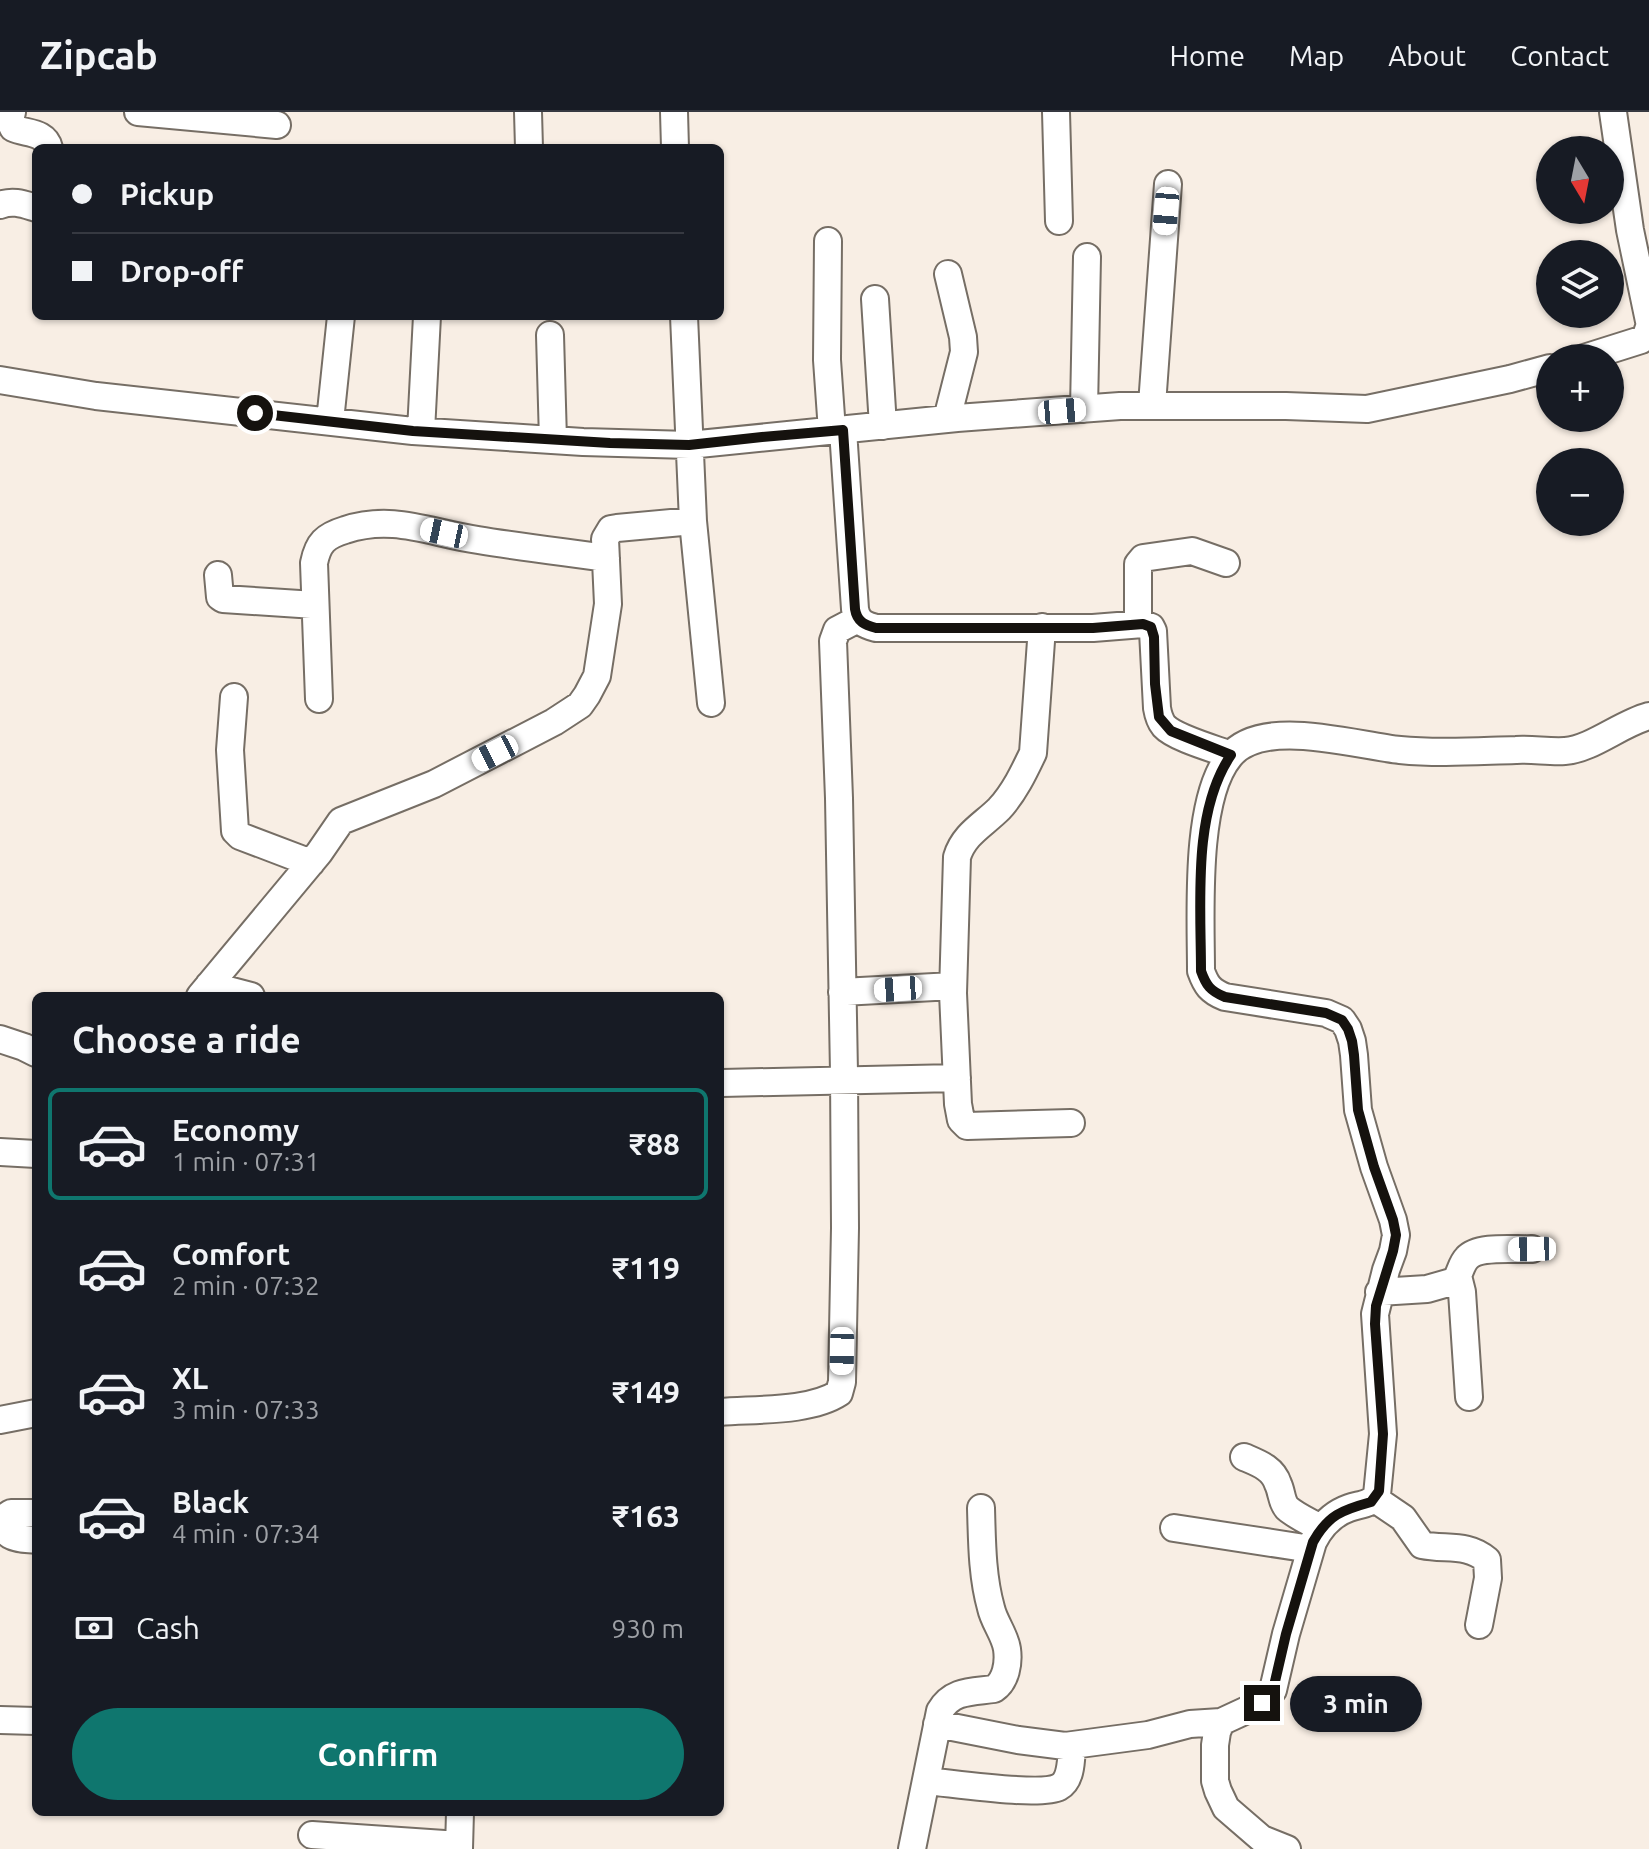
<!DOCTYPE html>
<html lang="en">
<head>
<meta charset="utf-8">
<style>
  :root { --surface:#171b24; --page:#242831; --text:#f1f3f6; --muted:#9ea1a6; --line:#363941; --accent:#0f766e }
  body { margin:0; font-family:Ubuntu,sans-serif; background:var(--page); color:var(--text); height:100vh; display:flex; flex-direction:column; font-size:30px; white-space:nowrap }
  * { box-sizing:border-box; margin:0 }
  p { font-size:26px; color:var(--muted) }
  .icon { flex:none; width:44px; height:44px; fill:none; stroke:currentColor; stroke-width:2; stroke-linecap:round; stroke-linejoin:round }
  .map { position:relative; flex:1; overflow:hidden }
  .drawer { position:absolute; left:32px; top:880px; width:692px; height:824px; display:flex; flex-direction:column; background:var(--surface); border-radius:12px; box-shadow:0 2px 6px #0004 }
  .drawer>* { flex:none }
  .top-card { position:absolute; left:32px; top:32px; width:692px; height:176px; border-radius:12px; box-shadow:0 2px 6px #0004; display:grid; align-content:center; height:176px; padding:0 40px; background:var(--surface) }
  .needle { width:52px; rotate:170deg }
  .controls { position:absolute; left:1536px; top:24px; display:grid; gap:16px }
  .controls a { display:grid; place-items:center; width:88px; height:88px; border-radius:50%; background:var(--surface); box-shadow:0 2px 6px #0004; font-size:40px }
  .end { position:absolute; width:36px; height:36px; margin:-18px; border:10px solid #15120e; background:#fff; box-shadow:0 0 0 4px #fff }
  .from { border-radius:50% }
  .bubble { position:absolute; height:56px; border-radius:28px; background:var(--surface); box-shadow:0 2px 6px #0004; font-size:26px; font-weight:700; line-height:56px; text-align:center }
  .car { position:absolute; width:24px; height:48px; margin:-24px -12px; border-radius:10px; box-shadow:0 0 6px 2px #0007; background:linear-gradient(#fff 24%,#345 0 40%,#fff 0 76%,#345 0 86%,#fff 0) }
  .top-card b { display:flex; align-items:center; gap:28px; height:76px; font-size:30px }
  .top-card b+b { border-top:2px solid var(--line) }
  .top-card i { width:20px; height:20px; background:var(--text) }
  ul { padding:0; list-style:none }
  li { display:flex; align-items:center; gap:24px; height:112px; margin:0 16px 12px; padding:0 24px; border:4px solid transparent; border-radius:12px }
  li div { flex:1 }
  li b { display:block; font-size:30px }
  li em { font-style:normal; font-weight:700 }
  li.active { border-color:var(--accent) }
  li>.icon { width:72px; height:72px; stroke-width:1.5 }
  h2 { padding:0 40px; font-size:36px; line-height:96px }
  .pay { display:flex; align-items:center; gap:20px; height:88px; padding:0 40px; font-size:30px }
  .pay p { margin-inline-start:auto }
  .action { display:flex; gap:16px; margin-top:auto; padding:16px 40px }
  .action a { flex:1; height:92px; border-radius:48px; background:var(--accent); color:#fff; font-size:32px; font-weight:700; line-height:92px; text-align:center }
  header { display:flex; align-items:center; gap:48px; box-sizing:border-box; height:112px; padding:0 40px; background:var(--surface); border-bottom:2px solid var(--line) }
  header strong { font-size:38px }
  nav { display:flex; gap:44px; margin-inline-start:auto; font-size:28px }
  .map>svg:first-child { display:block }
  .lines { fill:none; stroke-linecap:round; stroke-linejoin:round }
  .minor-casing { stroke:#766e65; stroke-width:30 }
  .minor { stroke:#fff; stroke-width:26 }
  .route { stroke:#15120e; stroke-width:10 }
</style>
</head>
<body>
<header>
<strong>Zipcab</strong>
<nav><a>Home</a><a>Map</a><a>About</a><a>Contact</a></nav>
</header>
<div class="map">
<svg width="1649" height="1737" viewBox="0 0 1649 1737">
  <rect width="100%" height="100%" fill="#f8eee4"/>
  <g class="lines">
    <defs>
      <path id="minor" d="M12 0 10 9 13 16C26 22 45 19 49 36
        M138 0 277 13
        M528 0 529 36
        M674 0 675 36
        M1056 0 1059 109
        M1613 0 1630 118 1649 209
        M0 93C13 88 23 92 36 96
        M828 129 827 248 832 319
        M875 187 883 314
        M684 204 693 409 711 591
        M550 223 553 328
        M1584 246 1641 228 1646 224 1649 215
        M0 268 96 284 413 319 583 330 689 333 957 306 1120 294H1286L1367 297 1510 267 1550 256
        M1152 293 1168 72
        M1084 297 1087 145
        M947 307 964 240 963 225 948 162
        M330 309 341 204
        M843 318 855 497C857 510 865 513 876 516H1093L1143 512 1151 515 1153 519 1157 596C1158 602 1160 609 1164 614 1175 626 1215 637 1231 643
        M421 319 427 204
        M218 463 220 485 223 487 315 493
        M1138 512V452L1143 446 1192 439 1226 451
        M1042 515 1033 641C1024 660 1014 681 999 697 983 713 964 722 957 745L953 881 958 992 961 1008 967 1014 1071 1011
        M234 585 230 638 235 719 240 724 311 751
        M319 587 314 451C318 431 325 424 345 418 393 402 430 421 478 428 520 435 563 440 606 446
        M209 873 251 884
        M842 880 953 874
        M200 884 319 741 341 709 434 672 554 610 580 593 587 583 597 564 608 492 605 427 611 417 617 416 693 409
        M0 927 24 935 36 941
        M722 971 957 966
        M0 1040 36 1042
        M1458 1164 1462 1180 1469 1285
        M1379 1180 1427 1177 1455 1169C1460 1162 1461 1152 1467 1146 1478 1133 1517 1138 1532 1137
        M720 1300C755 1297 810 1300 839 1281L842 1270 845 1116 844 961 839 686 833 529 837 518 858 507
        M0 1308 36 1301
        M1244 1345C1258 1351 1273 1356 1278 1372 1282 1380 1281 1389 1287 1396 1296 1404 1310 1410 1320 1416
        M1375 1387 1403 1406 1422 1433C1446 1438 1467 1431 1487 1448L1488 1466 1479 1513
        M36 1401H11L5 1405C1 1428 19 1426 36 1428
        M1174 1416 1311 1437
        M0 1608 36 1609
        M937 1612 1018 1628 1065 1634 1148 1623 1190 1612 1221 1610
        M926 1669C951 1671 1040 1685 1059 1675 1072 1668 1071 1646 1072 1634
        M312 1723 459 1733
        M459 1737 460 1700
        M912 1737 940 1599C952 1578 972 1580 994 1577 1006 1569 1009 1551 1007 1537 1005 1523 994 1510 991 1496 982 1464 982 1430 981 1396
        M1287 1737 1262 1727 1226 1696 1218 1679 1215 1669V1633L1217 1620 1221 1610 1262 1591 1273 1578 1286 1522 1313 1430C1321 1414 1332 1402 1349 1396 1360 1392 1370 1393 1377 1383L1383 1322 1375 1202 1386 1158 1393 1139 1396 1123 1393 1108 1374 1055 1358 998 1354 943 1352 929 1348 917 1342 908 1326 901 1225 885C1210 879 1206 873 1201 859 1201 803 1194 687 1230 644 1263 604 1357 634 1400 638 1439 642 1478 639 1516 638 1532 637 1549 640 1565 639 1592 637 1620 612 1649 604"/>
    </defs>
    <!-- minor casing -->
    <use href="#minor" class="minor-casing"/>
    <!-- minor -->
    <use href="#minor" class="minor"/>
  </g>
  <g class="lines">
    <!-- route -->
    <path class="route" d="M255 301 413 319 610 331 689 333 762 325 843 318 855 497C857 510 865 513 876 516H1093L1143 512 1151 515 1154 525 1155 572 1159 605 1171 619 1231 643C1192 700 1201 792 1201 859 1206 873 1210 879 1225 885L1326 901 1342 908 1348 917 1352 929 1354 943 1358 998 1374 1055 1393 1108 1396 1123 1393 1139 1376 1194 1375 1212 1383 1322 1379 1379 1371 1390C1342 1398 1328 1403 1313 1430L1286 1522 1273 1578 1262 1591"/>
  </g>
</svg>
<div class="controls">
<a><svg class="needle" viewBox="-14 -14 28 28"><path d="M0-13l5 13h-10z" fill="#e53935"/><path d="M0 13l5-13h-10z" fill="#9ea1a6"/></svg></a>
<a><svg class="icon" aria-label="layers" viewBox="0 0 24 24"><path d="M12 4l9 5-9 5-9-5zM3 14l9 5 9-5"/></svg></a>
<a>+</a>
<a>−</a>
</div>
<i class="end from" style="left:255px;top:301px"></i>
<i class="end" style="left:1262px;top:1591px"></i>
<div class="bubble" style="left:1290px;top:1564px;width:132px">3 min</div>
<i class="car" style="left:1166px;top:99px;rotate:185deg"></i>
<i class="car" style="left:1062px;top:299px;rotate:85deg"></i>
<i class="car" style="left:444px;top:421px;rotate:282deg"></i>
<i class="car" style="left:495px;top:641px;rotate:243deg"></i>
<i class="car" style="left:898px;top:877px;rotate:266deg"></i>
<i class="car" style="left:1532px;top:1137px;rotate:269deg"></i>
<i class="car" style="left:842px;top:1239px;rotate:181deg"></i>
<div class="top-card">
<b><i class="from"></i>Pickup</b>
<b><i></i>Drop-off</b>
</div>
<section class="drawer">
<h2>Choose a ride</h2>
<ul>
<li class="active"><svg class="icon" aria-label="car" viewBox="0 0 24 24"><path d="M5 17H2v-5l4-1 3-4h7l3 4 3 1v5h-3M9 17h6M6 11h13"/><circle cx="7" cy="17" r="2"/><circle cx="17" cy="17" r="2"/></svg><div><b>Economy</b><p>1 min · 07:31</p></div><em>₹88</em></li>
<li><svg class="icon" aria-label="car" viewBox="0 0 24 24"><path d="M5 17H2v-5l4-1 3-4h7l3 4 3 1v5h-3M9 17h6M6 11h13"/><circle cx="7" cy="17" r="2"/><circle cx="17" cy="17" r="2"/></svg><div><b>Comfort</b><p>2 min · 07:32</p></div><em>₹119</em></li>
<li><svg class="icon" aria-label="car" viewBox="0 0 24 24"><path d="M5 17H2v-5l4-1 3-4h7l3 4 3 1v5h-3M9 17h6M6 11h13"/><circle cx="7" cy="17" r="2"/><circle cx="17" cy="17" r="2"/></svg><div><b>XL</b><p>3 min · 07:33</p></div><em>₹149</em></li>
<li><svg class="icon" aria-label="car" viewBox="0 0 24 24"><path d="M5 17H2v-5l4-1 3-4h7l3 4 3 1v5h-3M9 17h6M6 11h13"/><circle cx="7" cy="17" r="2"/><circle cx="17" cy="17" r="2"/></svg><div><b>Black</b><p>4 min · 07:34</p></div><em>₹163</em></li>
</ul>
<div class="pay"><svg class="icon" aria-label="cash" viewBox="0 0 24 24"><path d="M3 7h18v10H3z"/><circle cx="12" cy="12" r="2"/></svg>Cash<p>930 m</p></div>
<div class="action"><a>Confirm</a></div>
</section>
</div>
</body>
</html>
